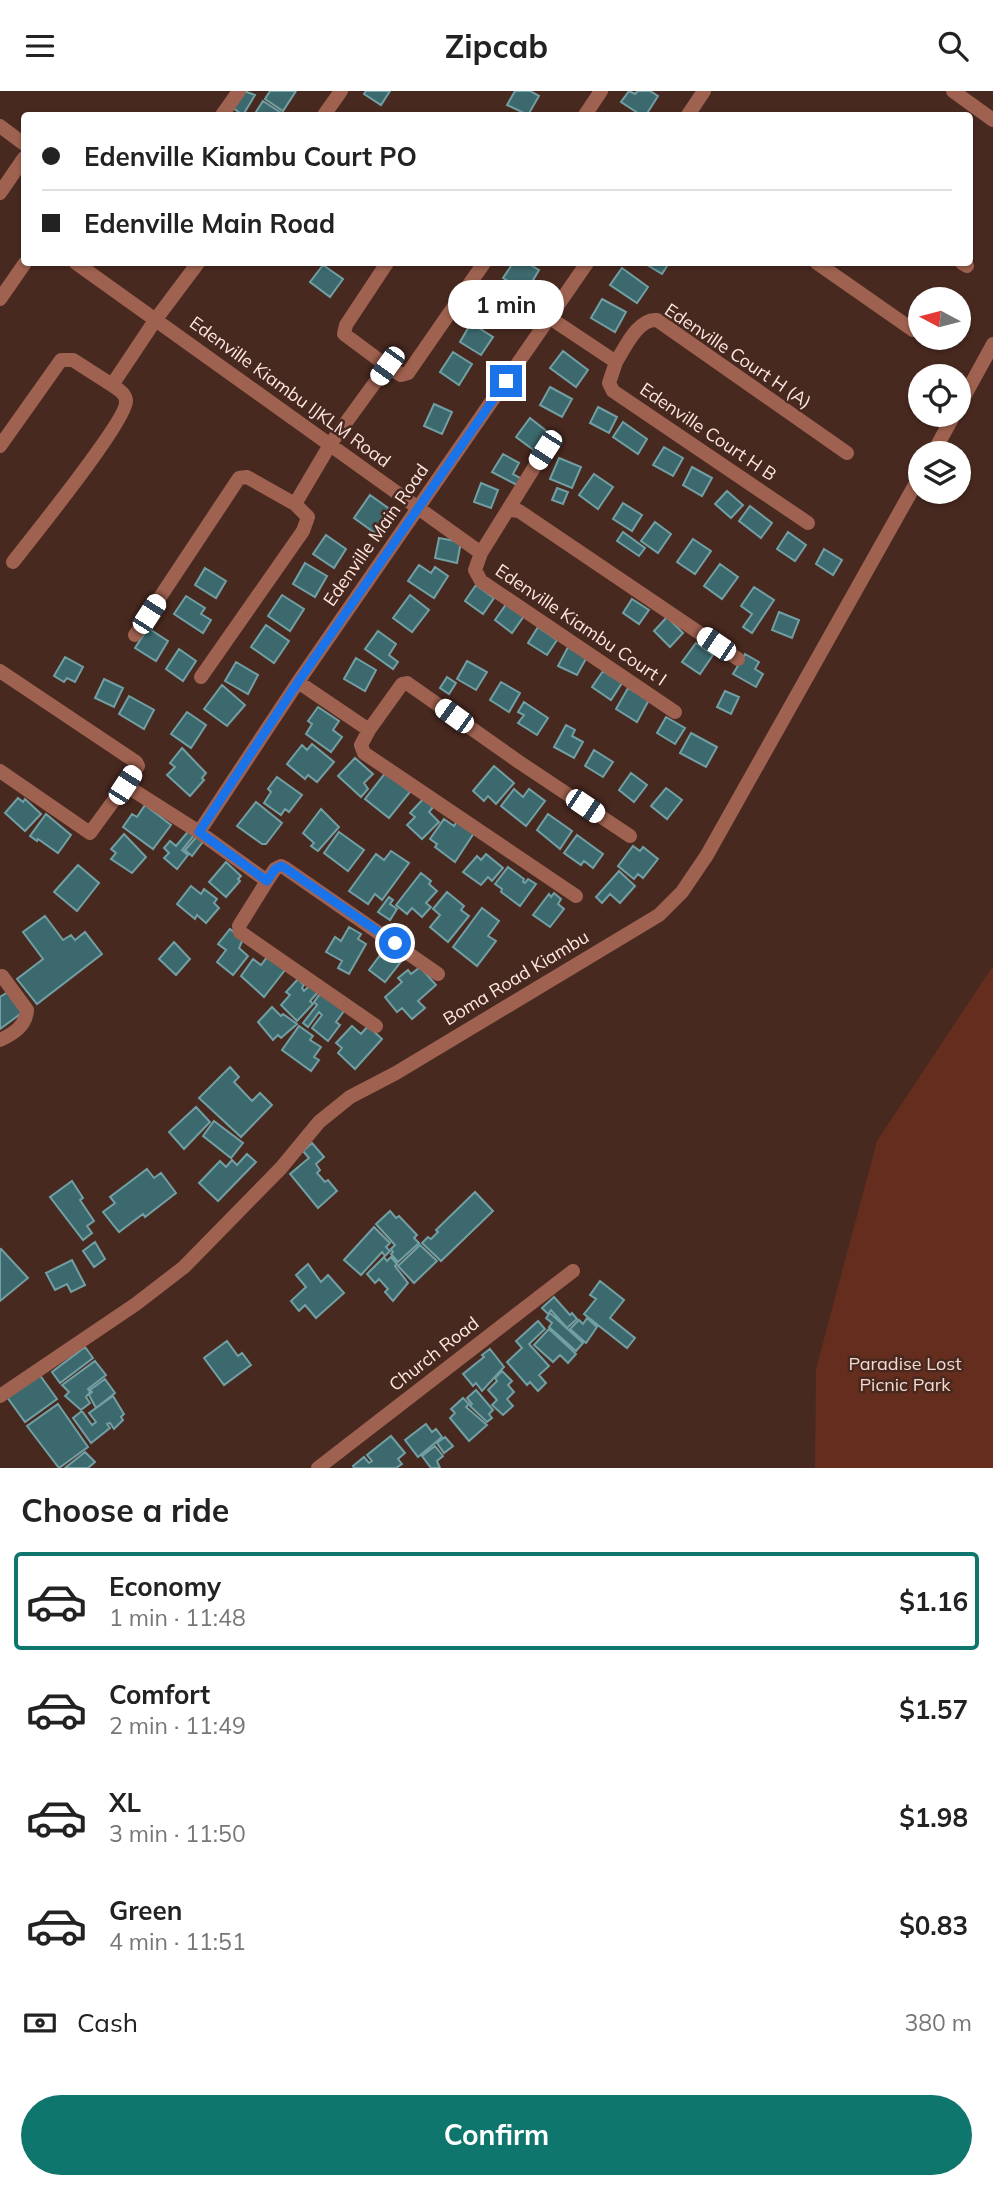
<!DOCTYPE html>
<html lang="en">
<head>
<meta charset="utf-8">
<style>
  :root { --surface:#fff; --page:#f2f2f2; --text:#222; --muted:#767676; --line:#e0e0e0; --accent:#0f766e }
  body { margin:0; font-family:Mulish,sans-serif; background:var(--page); color:var(--text); height:100vh; display:flex; flex-direction:column; font-size:26px; white-space:nowrap }
  * { box-sizing:border-box; margin:0 }
  p { font-size:23px; color:var(--muted) }
  .icon { flex:none; width:38px; height:38px; fill:none; stroke:currentColor; stroke-width:2; stroke-linecap:round; stroke-linejoin:round }
  .map { position:relative; height:1377px; overflow:hidden }
  .panel { display:flex; flex-direction:column; background:var(--surface); flex:1 }
  .panel>* { flex:none }
  .banner { position:absolute; left:21px; top:21px; width:952px; height:154px; border-radius:7px; box-shadow:0 2px 5px #0004; display:grid; align-content:center; height:154px; padding:0 21px; background:var(--surface) }
  .needle { width:46px; rotate:277deg }
  .tools { position:absolute; left:908px; top:196px; display:grid; gap:14px }
  .tools a { display:grid; place-items:center; width:63px; height:63px; border-radius:50%; background:var(--surface); box-shadow:0 2px 5px #0004; font-size:35px }
  .end { position:absolute; width:32px; height:32px; margin:-16px; border:9px solid #1a73e8; background:#fff; box-shadow:0 0 0 4px #fff }
  .from { border-radius:50% }
  .bubble { position:absolute; height:49px; border-radius:24px; background:var(--surface); box-shadow:0 2px 5px #0004; font-size:23px; font-weight:700; line-height:49px; text-align:center }
  .car { position:absolute; width:21px; height:42px; margin:-21px -10px; border-radius:9px; box-shadow:0 0 5px 2px #0007; background:linear-gradient(#fff 24%,#345 0 40%,#fff 0 76%,#345 0 86%,#fff 0) }
  .banner b { display:flex; align-items:center; gap:24px; height:66px; font-size:26px }
  .banner b+b { border-top:2px solid var(--line) }
  .banner i { width:18px; height:18px; background:var(--text) }
  ul { padding:0; list-style:none }
  li { display:flex; align-items:center; gap:21px; height:98px; margin:0 14px 10px; padding:0 7px; border:4px solid transparent; border-radius:7px }
  li div { flex:1 }
  li b { display:block; font-size:26px }
  li em { font-style:normal; font-weight:700 }
  li.on { border-color:var(--accent) }
  li>.icon { width:63px; height:63px; stroke-width:1.5 }
  h2 { padding:0 21px; font-size:32px; line-height:84px }
  .pay { display:flex; align-items:center; gap:18px; height:77px; padding:0 21px; font-size:26px }
  .pay p { margin-inline-start:auto }
  .action { display:flex; gap:14px; margin-top:auto; padding:14px 21px }
  .action a { flex:1; height:80px; border-radius:42px; background:var(--accent); color:#fff; font-size:28px; font-weight:700; line-height:80px; text-align:center }
  header { display:flex; justify-content:space-between; align-items:center; height:91px; padding:0 21px; background:var(--surface); font-size:32px; font-weight:700 }
  .map>svg:first-child { display:block }
  .green { fill:#652d1d }
  .building { fill:#3c696d; stroke:#719fa3; stroke-width:2 }
  .lines { fill:none; stroke-linecap:round; stroke-linejoin:round }
  .minor { stroke:#a06250; stroke-width:14 }
  .route { stroke:#1a73e8; stroke-width:9 }
  .labels { text-anchor:middle; stroke-width:5; stroke-linejoin:round; paint-order:stroke }
  .street-label { font-size:18px; fill:#fde7e1; stroke:#482920 }
  .park-label { font-size:18px; fill:#f4d9d2; stroke:#482920 }
</style>
</head>
<body>
<header><svg class="icon" aria-label="menu" viewBox="0 0 24 24"><path d="M4 6h16M4 12h16M4 18h16"/></svg>Zipcab<svg class="icon" aria-label="search" viewBox="0 0 24 24"><circle cx="10" cy="10" r="6"/><path d="M15 15l6 6"/></svg></header>
<div class="map">
<svg width="993" height="1377" viewBox="0 0 993 1377">
  <rect width="100%" height="100%" fill="#482920"/>
  <!-- green -->
  <path class="green" d="M993 875V1377H815L816 1278 877 1050Z"/>
  <!-- building -->
  <path class="building" d="M244 0 255 4 243 24 233 17Z
    M270 0H296L283 20 265 8Z
    M366 0H390L381 14 364 3Z
    M515 0H530L539 5 528 24 507 14Z
    M629 0 635 3 638 0H650L658 5 646 24H641L621 11Z
    M263 10 283 23 282 24H254Z
    M513 172H527L539 179 526 201 503 187Z
    M644 172H669L662 183Z
    M323 174 343 188 330 206 310 191Z
    M622 177 648 196 637 212 610 194Z
    M495 198 517 210 506 230 484 218Z
    M602 208 626 221 615 241 591 227Z
    M471 232 493 246 481 264 460 251Z
    M563 260 588 279 576 296 550 277Z
    M453 261 472 273 459 294 440 281Z
    M550 296 572 308 562 326 540 314Z
    M434 313 452 321 442 343 424 335Z
    M598 316 617 326 609 342 590 332Z
    M530 327 549 342 535 360 516 346Z
    M623 331 647 348 638 363 613 346Z
    M664 356 683 367 673 385 653 374Z
    M503 363 519 372 513 383 522 388 519 395 492 381Z
    M559 367 581 376 572 397 550 388Z
    M692 376 712 387 702 405 683 394Z
    M594 383 613 396 598 418 579 404Z
    M481 392 498 399 491 417 474 411Z
    M557 397 568 401 563 413 552 409Z
    M727 400 743 414 731 427 715 413Z
    M370 404 391 419 375 442 354 427Z
    M623 412 642 424 632 440 613 428Z
    M750 415 772 432 761 447 739 430Z
    M655 431 671 443 658 462 641 450Z
    M623 441 645 457 639 465 617 450Z
    M788 441 806 454 795 470 777 458Z
    M326 444 346 458 334 477 313 463Z
    M439 447 461 451 457 472 435 467Z
    M693 448 711 460 695 483 677 471Z
    M824 458 842 469 833 484 816 473Z
    M305 472 327 485 315 506 293 493Z
    M720 473 738 486 722 508 704 495Z
    M419 474 431 482 435 476 448 485 434 507 408 490Z
    M205 477 226 490 216 507 195 494Z
    M476 494 494 507 483 523 465 510Z
    M754 496 774 509 752 542 743 536 752 523 741 515Z
    M282 504 304 518 290 540 268 525Z
    M410 504 429 519 412 541 393 527Z
    M186 505 205 517 201 523 211 529 203 542 174 523Z
    M632 508 649 519 639 533 623 522Z
    M507 512 524 525 512 542 495 529Z
    M779 521 799 529 792 547 772 539Z
    M667 526 683 542 670 556 654 540Z
    M266 534 289 550 274 572 251 556Z
    M538 536 557 549 547 564 528 552Z
    M148 537 168 550 156 570 135 557Z
    M378 540 396 553 389 564 398 571 393 578 365 558Z
    M696 552 713 564 700 583 682 571Z
    M568 556 587 566 577 584 558 575Z
    M179 558 196 570 183 590 166 578Z
    M745 563 759 571 755 578 763 583 756 596 733 583Z
    M65 566 83 576 75 591 67 587 64 591 54 585Z
    M356 567 376 579 365 600 344 588Z
    M467 570 487 581 476 599 457 588Z
    M236 571 258 584 248 603 225 590Z
    M603 580 622 592 611 609 592 596Z
    M447 586 456 592 449 603 440 597Z
    M104 588 123 597 114 616 95 607Z
    M501 591 520 602 509 621 490 609Z
    M222 594 245 614 227 635 204 618Z
    M628 597 649 609 637 631 616 618Z
    M725 600 739 606 731 623 717 616Z
    M129 605 154 619 144 638 119 623Z
    M524 611 548 627 537 644 518 632 524 624 518 621Z
    M318 616 339 630 333 639 342 646 331 661 306 643 312 633 308 630Z
    M187 621 206 634 191 657 171 643Z
    M666 626 685 637 675 653 657 642Z
    M566 634 575 639 572 645 583 651 574 667 554 656Z
    M691 642 717 656 706 676 680 662Z
    M312 653 334 671 317 691 308 684 305 688 287 673 302 654 307 659Z
    M182 657 206 682 202 687 204 689 190 705 167 684 175 676 170 672Z
    M594 659 613 671 603 686 585 675Z
    M355 667 373 683 364 692 368 698 361 706 338 685Z
    M494 675 514 692 496 713 488 705 484 710 473 700Z
    M386 681 410 701 389 727 365 708Z
    M631 682 647 694 634 711 619 699Z
    M277 686 302 704 289 721 285 718 281 724 264 712 271 701 268 698Z
    M666 697 682 709 667 728 651 715Z
    M514 698 523 706 529 698 545 710 526 735 501 715Z
    M425 706 434 715 429 721 439 731 422 748 407 734 415 726 410 722Z
    M18 707 23 711 25 708 41 723 25 740 5 722Z
    M256 711 282 732 266 753H262L237 735Z
    M145 714 171 734 153 758 123 736 132 723 137 726Z
    M321 718 339 736 318 760 311 755 314 752 303 742Z
    M46 723 71 744 58 762 38 748 37 750 30 745Z
    M548 723 572 740 560 758 537 739Z
    M444 728 454 735 457 730 474 742 455 771 435 756 437 753 430 748Z
    M191 737 196 742 182 759 188 764 177 778 164 767 169 762 164 757 170 750 176 755Z
    M339 741 364 759 348 780 324 762Z
    M124 743 146 766 132 782 111 768 116 762 111 758Z
    M199 743 205 748 192 765 185 759Z
    M577 744 603 763 593 777 584 770 581 774 564 762Z
    M633 755 640 760 643 756 658 768 643 787 638 783 634 788 618 775Z
    M391 760 409 772 382 809 375 803 368 813 349 800 376 763 384 769Z
    M486 763 503 777 492 790 488 786 481 794 463 781 477 765 481 769Z
    M226 771 241 785 238 788 240 790 226 806 209 791Z
    M78 774 99 792 77 820 54 801Z
    M508 776 524 788 523 791 525 792 528 788 536 793 520 815 501 801 502 798 495 793Z
    M619 780 635 795 620 812 610 803 602 812 596 806Z
    M421 782 431 790 429 793 437 800 426 812 431 816 422 826 412 817 407 823 396 814Z
    M191 795 201 803 204 798 217 808 214 812 219 817 206 832 197 824 195 828 177 813Z
    M447 801 464 815 461 819 469 825 448 851 430 836 440 824 433 818Z
    M554 802 561 808 558 813 564 818 550 836 533 824 549 803 551 806Z
    M389 806 393 809 390 813 397 818 390 829 378 821Z
    M482 817 499 830 488 845 496 850 477 875 453 856Z
    M45 825 63 849 71 844 75 849 85 841 102 863 37 913 17 888 43 868 23 841Z
    M349 836 361 843 358 848 366 853 349 883 338 877 342 870 326 861 335 846 341 850Z
    M230 838 243 848 239 857 248 865 233 884 217 871 226 859 218 853Z
    M174 851 190 868 176 884 159 868Z
    M387 855 403 868 385 891 369 879Z
    M268 865 285 879 264 906 241 885 253 868 261 874Z
    M420 876 436 894 418 910 425 917 412 928 402 917 397 921 385 906 402 891 398 887 408 879 411 883Z
    M298 888 304 894 302 897 304 900 311 893 319 900 310 910 313 913 297 930 281 914 290 904 286 901Z
    M322 900 344 920 336 931 340 934 328 950 312 937 322 924 319 921 308 936 303 932 317 914 314 911Z
    M8 901 23 921 0 938V906Z
    M272 916 281 925 283 923 297 933 281 947 278 944 273 949 258 931Z
    M299 935 313 945 310 949 321 956 314 966 319 969 311 980 282 959Z
    M352 935 361 943 368 935 382 948 355 978 338 962 342 957 336 952Z
    M230 976 239 986 234 991 252 1010 260 1002 272 1014 241 1046 199 1007Z
    M196 1016 210 1031 184 1058 169 1041Z
    M214 1030 243 1052 231 1067 203 1045Z
    M312 1052 324 1066 316 1073 320 1079 317 1082 325 1091 328 1089 337 1100 318 1117 290 1083 309 1067 303 1060Z
    M247 1063 256 1071 218 1110 199 1092 220 1070 226 1076 232 1069 237 1074Z
    M147 1078 154 1087 161 1082 176 1102 145 1126 143 1123 119 1141 103 1121 115 1112 110 1106Z
    M72 1090 83 1107 80 1109 94 1130 87 1135 92 1142 83 1149 50 1106Z
    M475 1101 493 1120 441 1170 422 1152 428 1146 431 1148 438 1141 436 1139Z
    M390 1120 396 1127 399 1125 417 1144 414 1147 419 1152 398 1171 391 1163 393 1161 391 1158 395 1154 376 1133Z
    M374 1136 390 1152 386 1156 390 1160 385 1165 382 1161 361 1184 344 1169Z
    M95 1151 105 1168 94 1176 83 1160Z
    M420 1154 437 1170 414 1192 398 1175Z
    M1 1158 28 1187 0 1210V1159Z
    M384 1166 387 1170 391 1166 397 1173 395 1175 408 1192 393 1210 385 1201 388 1198 379 1188 375 1192 367 1183Z
    M72 1169 85 1194 71 1201 67 1193 55 1199 46 1182Z
    M308 1173 321 1191 328 1184 344 1202 316 1227 305 1214 299 1220 291 1210 306 1196 296 1184Z
    M600 1190 624 1209 610 1227 635 1247 627 1257 584 1223 596 1208 590 1204Z
    M554 1206 570 1224 572 1222 577 1228 567 1237 551 1219 548 1223 542 1217Z
    M550 1222 583 1252 576 1260 549 1236 552 1232 546 1227Z
    M587 1227 597 1236 586 1252 570 1238 579 1229 583 1233Z
    M538 1230 545 1238 529 1253 549 1275 539 1284 546 1292 538 1300 530 1291 527 1294 507 1271 522 1257 516 1250Z
    M549 1238 576 1263 568 1272 560 1264 553 1271 534 1254Z
    M227 1250 238 1265 242 1262 251 1274 224 1294 204 1267Z
    M85 1256 93 1267 60 1292 52 1281Z
    M490 1258 504 1276 482 1300 476 1292 473 1295 463 1283 484 1266 482 1264Z
    M95 1270 106 1284 88 1298 90 1301 86 1306 90 1312 81 1319 65 1305 69 1301 62 1294Z
    M502 1280 512 1290 508 1294 514 1301 507 1308 513 1315 503 1324 492 1314 497 1309 488 1299 497 1290 495 1287Z
    M39 1283 57 1308 25 1331 7 1306Z
    M105 1288 115 1302 96 1317 89 1304 92 1301 90 1299Z
    M476 1299 493 1319 489 1323 492 1327 487 1331 470 1315 472 1313 467 1307Z
    M113 1305 124 1323 121 1326 123 1329 114 1338 110 1332 107 1333 110 1337 91 1352 73 1327 82 1320 92 1334 96 1331 89 1322Z
    M463 1307 469 1313 466 1316 487 1334 469 1350 450 1327 455 1322 451 1318Z
    M58 1313 88 1356 59 1377 27 1335Z
    M426 1333 432 1341 436 1338 442 1346 418 1366 405 1349Z
    M391 1345 405 1362 398 1368 402 1373 396 1377H354L353 1375 364 1366 369 1372 372 1370 367 1364Z
    M445 1346 453 1355 444 1362 437 1352Z
    M435 1355 443 1365 437 1370 440 1377H431L422 1365Z
    M85 1361 95 1371 88 1377H65Z"/>
  <g class="lines">
    <!-- minor -->
    <path class="minor" d="M953 0 993 29
      M222 24 239 0
      M324 24 341 0
      M585 24 601 0
      M688 24 704 0
      M0 35 24 53
      M0 102 24 67
      M76 172 481 462
      M817 172 913 239
      M962 172 967 175
      M0 208 25 172
      M550 227 616 271C625 257 638 227 657 229L847 362
      M616 271 609 292 613 300 808 432
      M387 275 401 284 408 282 484 172
      M959 315 993 253
      M0 355 61 269H73L112 294 156 228 198 172
      M545 359 481 462 475 479 481 490 675 621
      M933 362 954 324
      M510 419 519 420 738 568
      M13 471C30 449 128 328 126 310 126 302 117 298 112 294
      M135 544 239 387 247 386 295 413
      M0 580 136 671 138 675 125 694
      M201 586 303 440 308 426 295 413 331 352 387 275 344 243 346 234 387 172
      M298 591 369 639 402 593 407 592 519 671 630 745
      M369 639 361 654 364 662 576 805
      M0 680 90 742 125 694 199 741 267 790 239 835 240 841 376 935
      M199 741 298 591 587 172
      M267 790 275 778 281 775 285 777 438 883
      M0 949C13 943 26 935 27 919L2 885
      M0 1305 136 1213 184 1176 281 1077 319 1031 350 1006 396 982 659 824 682 801 707 764 920 385
      M318 1377 573 1180"/>
  </g>
  <g class="lines">
    <!-- route -->
    <path class="route" d="M395 852 285 777 281 775 275 778 267 790 199 741 298 591 506 290"/>
  </g>
  <g class="labels">
    <!-- street labels -->
    <g class="street-label">
      <text transform="translate(738 265) rotate(34)" y="6">Edenville Court H (A)</text>
      <text transform="translate(290 301) rotate(36)" y="6">Edenville Kiambu IJKLM Road</text>
      <text transform="translate(708 341) rotate(34)" y="6">Edenville Court H B</text>
      <text transform="translate(376 444) rotate(-55)" y="6">Edenville Main Road</text>
      <text transform="translate(581 534) rotate(34)" y="6">Edenville Kiambu Court I</text>
      <text transform="translate(516 887) rotate(-31)" y="6">Boma Road Kiambu</text>
      <text transform="translate(434 1263) rotate(-38)" y="6">Church Road</text>
    </g>
    <!-- park labels -->
    <g class="park-label">
      <text x="905" y="1279">Paradise Lost<tspan x="905" dy="21">Picnic Park</tspan></text>
    </g>
  </g>
</svg>
<div class="tools">
<a><svg class="needle" viewBox="-14 -14 28 28"><path d="M0-13l5 13h-10z" fill="#e53935"/><path d="M0 13l5-13h-10z" fill="#767676"/></svg></a>
<a><svg class="icon" aria-label="locate" viewBox="0 0 24 24"><circle cx="12" cy="12" r="6"/><path d="M12 2v4M12 18v4M2 12h4M18 12h4"/></svg></a>
<a><svg class="icon" aria-label="layers" viewBox="0 0 24 24"><path d="M12 4l9 5-9 5-9-5zM3 14l9 5 9-5"/></svg></a>
</div>
<i class="end from" style="left:395px;top:852px"></i>
<i class="end" style="left:506px;top:290px"></i>
<div class="bubble" style="left:448px;top:189px;width:116px">1 min</div>
<i class="car" style="left:387px;top:275px;rotate:216deg"></i>
<i class="car" style="left:545px;top:359px;rotate:213deg"></i>
<i class="car" style="left:149px;top:523px;rotate:33deg"></i>
<i class="car" style="left:716px;top:553px;rotate:304deg"></i>
<i class="car" style="left:454px;top:625px;rotate:306deg"></i>
<i class="car" style="left:125px;top:694px;rotate:33deg"></i>
<i class="car" style="left:585px;top:715px;rotate:124deg"></i>
<div class="banner">
<b><i class="from"></i>Edenville Kiambu Court PO</b>
<b><i></i>Edenville Main Road</b>
</div>
</div>
<section class="panel">
<h2>Choose a ride</h2>
<ul>
<li class="on"><svg class="icon" aria-label="car" viewBox="0 0 24 24"><path d="M5 17H2v-5l4-1 3-4h7l3 4 3 1v5h-3M9 17h6M6 11h13"/><circle cx="7" cy="17" r="2"/><circle cx="17" cy="17" r="2"/></svg><div><b>Economy</b><p>1 min · 11:48</p></div><em>$1.16</em></li>
<li><svg class="icon" aria-label="car" viewBox="0 0 24 24"><path d="M5 17H2v-5l4-1 3-4h7l3 4 3 1v5h-3M9 17h6M6 11h13"/><circle cx="7" cy="17" r="2"/><circle cx="17" cy="17" r="2"/></svg><div><b>Comfort</b><p>2 min · 11:49</p></div><em>$1.57</em></li>
<li><svg class="icon" aria-label="car" viewBox="0 0 24 24"><path d="M5 17H2v-5l4-1 3-4h7l3 4 3 1v5h-3M9 17h6M6 11h13"/><circle cx="7" cy="17" r="2"/><circle cx="17" cy="17" r="2"/></svg><div><b>XL</b><p>3 min · 11:50</p></div><em>$1.98</em></li>
<li><svg class="icon" aria-label="car" viewBox="0 0 24 24"><path d="M5 17H2v-5l4-1 3-4h7l3 4 3 1v5h-3M9 17h6M6 11h13"/><circle cx="7" cy="17" r="2"/><circle cx="17" cy="17" r="2"/></svg><div><b>Green</b><p>4 min · 11:51</p></div><em>$0.83</em></li>
</ul>
<div class="pay"><svg class="icon" aria-label="cash" viewBox="0 0 24 24"><path d="M3 7h18v10H3z"/><circle cx="12" cy="12" r="2"/></svg>Cash<p>380 m</p></div>
<div class="action"><a>Confirm</a></div>
</section>
</body>
</html>
